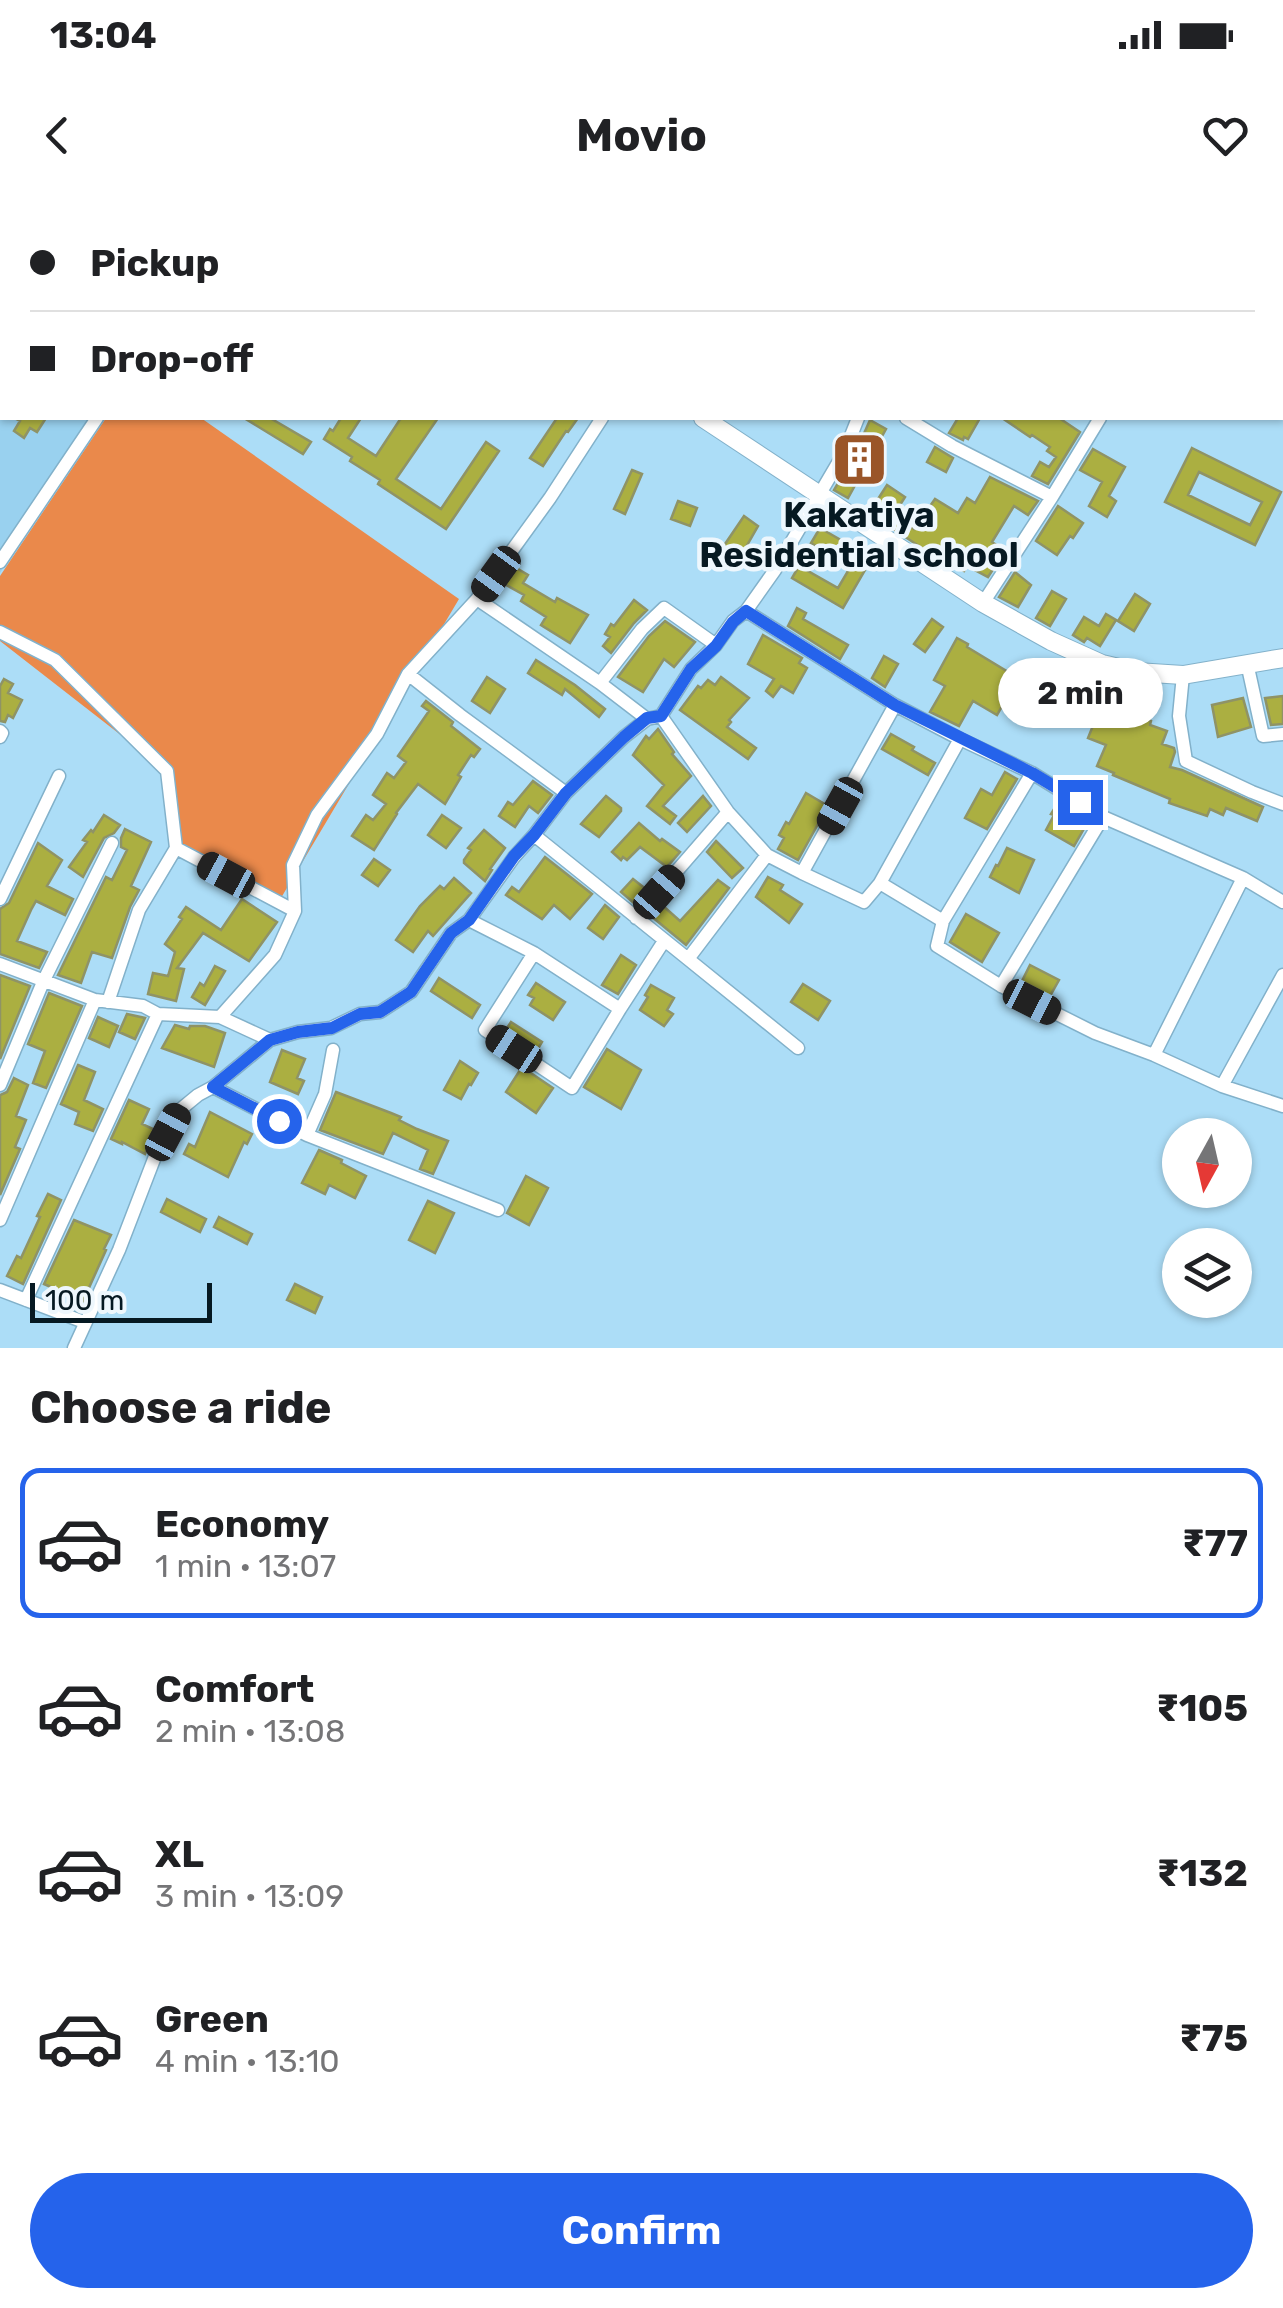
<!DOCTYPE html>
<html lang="en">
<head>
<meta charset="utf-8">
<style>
  :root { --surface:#fff; --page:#f2f2f2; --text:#202124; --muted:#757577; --line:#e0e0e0; --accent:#2563eb }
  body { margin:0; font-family:Rubik,sans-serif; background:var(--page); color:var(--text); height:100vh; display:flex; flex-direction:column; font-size:38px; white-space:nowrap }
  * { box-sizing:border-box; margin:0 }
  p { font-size:32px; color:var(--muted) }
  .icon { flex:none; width:55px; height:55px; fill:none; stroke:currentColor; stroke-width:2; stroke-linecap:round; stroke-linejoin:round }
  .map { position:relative; height:1148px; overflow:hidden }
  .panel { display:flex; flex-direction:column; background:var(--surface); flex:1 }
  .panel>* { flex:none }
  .banner { position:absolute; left:0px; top:0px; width:1285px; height:220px; box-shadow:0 2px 8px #0004; display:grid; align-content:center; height:220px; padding:0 30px; background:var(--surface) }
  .needle { width:65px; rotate:188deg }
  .buttons { position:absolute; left:1162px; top:918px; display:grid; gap:20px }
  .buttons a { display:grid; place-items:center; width:90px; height:90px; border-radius:50%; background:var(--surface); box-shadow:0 2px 8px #0004; font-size:50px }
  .scale { position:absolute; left:30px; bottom:25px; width:182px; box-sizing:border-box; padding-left:10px; border:5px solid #061922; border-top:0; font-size:28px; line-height:35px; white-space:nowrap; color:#061922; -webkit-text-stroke:8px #eef7fd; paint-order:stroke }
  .end { position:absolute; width:45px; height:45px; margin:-22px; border:12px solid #2563eb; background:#fff; box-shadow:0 0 0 5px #fff }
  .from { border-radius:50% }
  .bubble { position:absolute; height:70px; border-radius:35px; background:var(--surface); box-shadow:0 2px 8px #0004; font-size:32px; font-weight:700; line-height:70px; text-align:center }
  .car { position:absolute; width:30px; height:60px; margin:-30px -15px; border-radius:12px; box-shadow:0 0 8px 2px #0007; background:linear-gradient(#222 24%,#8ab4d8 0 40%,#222 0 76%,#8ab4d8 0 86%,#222 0) }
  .banner b { display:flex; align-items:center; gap:35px; height:95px; font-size:38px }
  .banner b+b { border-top:2px solid var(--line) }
  .banner i { width:25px; height:25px; background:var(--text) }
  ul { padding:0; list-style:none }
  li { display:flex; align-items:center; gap:30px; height:150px; margin:0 20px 15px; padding:0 10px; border:5px solid transparent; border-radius:20px }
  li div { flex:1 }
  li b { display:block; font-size:38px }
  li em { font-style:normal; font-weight:700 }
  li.selected { border-color:var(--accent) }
  li>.icon { width:90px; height:90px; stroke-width:1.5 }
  h2 { padding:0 30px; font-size:45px; line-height:120px }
  .action { display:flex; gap:20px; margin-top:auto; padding:20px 30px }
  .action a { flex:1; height:115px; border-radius:60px; background:var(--accent); color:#fff; font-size:40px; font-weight:700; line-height:115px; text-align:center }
  .status { display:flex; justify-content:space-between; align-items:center; height:70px; padding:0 50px; background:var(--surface); direction:ltr }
  .status svg { height:28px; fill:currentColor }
  header { display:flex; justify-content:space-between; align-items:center; height:130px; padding:0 30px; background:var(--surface); font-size:45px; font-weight:700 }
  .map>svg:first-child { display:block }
  .built { fill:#99d1ef }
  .green { fill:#ea894b }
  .building { fill:#abaf41; stroke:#8f9366; stroke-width:2.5; fill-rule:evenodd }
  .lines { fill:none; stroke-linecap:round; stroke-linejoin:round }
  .minor-casing { stroke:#82b1ca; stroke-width:15 }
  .secondary-casing { stroke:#82b1ca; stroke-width:20 }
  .minor { stroke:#fff; stroke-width:12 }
  .secondary { stroke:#fff; stroke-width:18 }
  .route { stroke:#2563eb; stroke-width:12 }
  .labels { text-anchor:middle; stroke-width:9; stroke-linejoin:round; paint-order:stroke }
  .poi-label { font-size:35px; font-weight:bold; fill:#061922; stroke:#eef7fd }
</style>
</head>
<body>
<div class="status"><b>13:04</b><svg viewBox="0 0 49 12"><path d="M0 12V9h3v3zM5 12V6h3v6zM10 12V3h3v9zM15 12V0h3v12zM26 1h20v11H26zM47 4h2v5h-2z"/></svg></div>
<header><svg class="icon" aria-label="back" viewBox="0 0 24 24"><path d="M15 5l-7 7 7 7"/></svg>Movio<svg class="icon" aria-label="heart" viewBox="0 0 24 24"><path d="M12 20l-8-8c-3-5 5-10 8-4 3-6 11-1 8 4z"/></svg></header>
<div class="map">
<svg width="1283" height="1148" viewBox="0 0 1283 1148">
  <rect width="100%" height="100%" fill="#acddf7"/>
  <!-- built -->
  <path class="built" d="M0 79 2 81V218H97L0 373Z"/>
  <!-- green -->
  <path class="green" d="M106 218H201L459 399 278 703 176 648 167 571 0 441V376Z"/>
  <!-- building -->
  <path class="building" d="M14 218H46L37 232 30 228 24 238 14 231 20 221Z
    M244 218H270L311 242 303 254Z
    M341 218H361L348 238 376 256 401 218H438L396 279 441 309 486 242 499 251 446 329 378 284 380 280 350 261 352 257 324 239 330 229 333 231Z
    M557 218H578L568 232 566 231 543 266 530 258Z
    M958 218H980L968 239 964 237 963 240 949 233Z
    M1002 218H1059L1080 232 1048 284 1032 276 1040 262 1049 267 1056 257 1047 251 1050 247 1032 235 1030 237Z
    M870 220 886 229 848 298 834 290 854 256Z
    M935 247 953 258 946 272 927 262Z
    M1192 248 1281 292 1255 345 1165 302ZM1199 272 1262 302 1250 325 1188 295Z
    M1093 249 1125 267 1109 296 1116 301 1107 317 1089 306 1102 282 1080 270Z
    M632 270 642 274 625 314 614 309Z
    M990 277 1038 301 1028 315 1014 306 992 342 1005 351 988 377 967 366 964 371 945 358 943 362 869 313 887 285 905 297 893 316 914 329 935 299 958 313 967 298 975 303Z
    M678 301 697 308 690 326 671 319Z
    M1058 306 1083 323 1073 338 1070 336 1057 355 1036 341Z
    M744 316 758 326 738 361 721 350Z
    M820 328 872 358 843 408 792 378 799 366 838 388 851 366 811 343Z
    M513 366 528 375 523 383 555 402 557 398 588 415 570 443 541 425 546 417 521 401 524 395 501 382Z
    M1015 372 1031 385 1018 407 999 397Z
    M1052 391 1066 399 1050 426 1036 418Z
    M1135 394 1150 404 1134 431 1118 421Z
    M634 400 647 410 634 423 611 453 603 446 610 437 605 434 611 424 614 426Z
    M797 408 806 413 803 419 848 445 840 459 788 426Z
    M1106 414 1116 420 1100 446 1087 438 1084 442 1073 435 1084 417 1099 426Z
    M932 419 943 427 925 452 914 444Z
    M665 421 695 442 674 467 664 459 643 492 618 477 649 436Z
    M763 435 802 458 799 463 807 468 793 493 781 486 773 497 766 491 774 479 748 464Z
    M957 438 968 444 967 447 1018 478 997 515 973 501 959 526 930 512 945 486 934 480Z
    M884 456 898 464 885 487 872 478Z
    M536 460 575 485 605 509 599 517 565 489 562 495 528 473Z
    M487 477 505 489 490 513 472 501Z
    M721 477 749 498 729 520 731 522 727 527 756 548 748 559 680 510 698 486 701 488 708 480 715 485Z
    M4 479 13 484 8 493 22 500 13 518 8 515 5 522 0 521V486Z
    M1283 496V524L1271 525 1265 498Z
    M1243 498 1251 527 1218 537 1212 505Z
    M426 501 453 522 451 526 480 549 474 557 471 555 458 575 461 577 445 604 418 584 396 613 397 614 374 650 352 636 366 615 373 620 386 604 373 595 387 573 394 578 406 562 398 556 429 511 422 506Z
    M1101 506 1138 521 1140 516 1151 521 1150 525 1167 531 1162 544 1174 548 1175 552 1170 567 1182 570 1263 607 1257 621 1226 608 1223 615 1210 609 1207 616 1169 603 1170 599 1113 575 1114 573 1097 566 1106 545 1088 538Z
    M658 529 674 552 672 554 691 576 663 606 676 616 670 624 647 606 664 585 633 555 646 536 649 539Z
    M891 534 914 547 912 550 935 563 928 575 882 549Z
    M1005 572 1017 579 987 629 965 618 981 589 992 595Z
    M533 581 552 595 538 613 529 606 515 627 499 616 508 602 513 605Z
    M806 593 828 606 798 660 778 649 784 638 779 635 786 622 789 624Z
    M606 596 621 608V611L599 637 581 624Z
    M703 596 711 606 687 632 678 623Z
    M1059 601 1089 620 1074 646 1046 630 1054 615 1051 614Z
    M104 615 120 625 114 633 104 638 83 677 69 667 87 642 83 640 91 630 93 632Z
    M442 615 461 628 446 648 428 635Z
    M639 623 660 641 662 639 680 652 667 667 640 647 627 660 623 657 621 660 612 652Z
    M125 629 151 642 131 686 139 690 130 707 112 758 92 752 81 783 58 775 106 677 112 680 127 650 121 647V638Z
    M484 630 505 648 490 669 492 670 485 681 464 663V660L471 650 468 648Z
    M716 641 743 668 732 678 707 652Z
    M38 643 62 660 47 686 73 699 65 715 36 701 31 710 17 741 47 752 39 768 0 754V709L9 703Z
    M1007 648 1034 660 1019 693 990 677 996 665 998 666Z
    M545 657 592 694 570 719 554 705 542 719 506 695 512 687 519 692Z
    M374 659 390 670 378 686 362 675Z
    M768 677 783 685 780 690 802 704 789 723 756 697Z
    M454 678 471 693 433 736 428 731 413 752 396 740 420 706 440 686 444 689Z
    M633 679 647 690 635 704 621 692Z
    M718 680 729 688 686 745 651 716 661 704 680 721Z
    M242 699 277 722 249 761 203 733 177 768 184 769 176 801 148 794 153 773 168 776 175 752 165 744 182 719 179 717 186 707 221 730Z
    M605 705 619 717 603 739 588 728Z
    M966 714 999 733 982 762 950 742Z
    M621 755 636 765 618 794 602 785Z
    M1030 765 1059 780 1050 796 1022 781Z
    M215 766 225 771 205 805 192 797 200 783 204 786Z
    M0 775 30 786 0 859Z
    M439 778 480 805 472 818 431 791Z
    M536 783 565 802 553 820 530 805 534 798 528 795Z
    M803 784 830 801 818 820 791 802Z
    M651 785 674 798 667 810 673 814 664 826 640 810 648 797 645 795Z
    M49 793 82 806 46 888 33 883 45 851 28 844Z
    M127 814 145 818 135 839 119 832Z
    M98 817 118 826 109 847 89 838Z
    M511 822 542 842 536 852 505 831Z
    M175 825 189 829 190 826H205L225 833 214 867 162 848Z
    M607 849 641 870 621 909 584 887Z
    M282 850 305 859 297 878 304 881 298 894 270 882Z
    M460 861 478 873 471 885 469 884 461 899 444 890Z
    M78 865 95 872 84 900 103 909 93 931 75 924 79 912 61 904Z
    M522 867 553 888 536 913 506 892Z
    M14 878 28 885 16 916 26 920 15 947 20 949 0 995V895L7 892Z
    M336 892 391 913 401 917 399 920 417 929 448 941 433 974 420 969 428 950 393 933 383 954 320 930Z
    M129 900 149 909 142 924 155 930 145 954 122 942V944L111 939Z
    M210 912 252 934 247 944 244 942 228 977 184 954 189 944 195 947Z
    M319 950 342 960 341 963 366 976 355 998 329 985 325 994 302 983Z
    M526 976 548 988 529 1025 507 1013Z
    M48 994 61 1000 23 1084 7 1076 17 1056 21 1058 40 1017 37 1016Z
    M167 999 206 1019 200 1032 161 1012Z
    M428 1001 454 1013 435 1053 409 1040Z
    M219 1017 252 1034 247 1044 214 1027Z
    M74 1020 111 1035 104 1049 106 1050 83 1101 44 1084Z
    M295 1084 322 1097 315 1113 287 1100Z"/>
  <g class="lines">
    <defs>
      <path id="minor" d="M809 0V2
        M15 2 17 0
        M109 2 111 0
        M233 2 234 0
        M0 24 2 21
        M0 88 2 90
        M602 218 550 298 477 399 600 483 647 519
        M906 218 952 246 1052 297
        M0 362 97 218
        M983 403 1052 297 1100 218
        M746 411 895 505
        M0 432 55 460 167 571 176 648 139 710 108 802
        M1247 463 1263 536 1283 534
        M408 474 460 515 566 593
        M1183 475 1179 516 1186 561 1252 592 1283 604
        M600 483 642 429 664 408 716 445
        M661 516 728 612 767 655 802 673
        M0 531 2 533 0 537
        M534 635 688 759 767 655
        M176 648 295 711
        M880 683 864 702 802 673 895 505 960 539
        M0 699 59 576
        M1283 702 1243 678 1103 617 1032 573 943 721 937 746 1001 786 1095 833 1154 855 1222 886 1283 906
        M636 718 728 612
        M469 720 534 753 620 809 664 741
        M943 721 880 683 960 539 1032 573
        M534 753 485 830 572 888 620 809
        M688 759 798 848
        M0 764 95 800 143 806 158 814 220 817 270 840
        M1001 786 1103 617
        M220 817 275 755 295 711 293 665 317 615 377 534 408 474 477 399
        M1154 855 1243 678
        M0 885 43 782 112 643
        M1222 886 1283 775
        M213 887 307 935 325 894 333 850
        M307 935 498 1010
        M0 1020 95 800
        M0 1090 84 1122
        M26 1100 158 814
        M74 1148 119 1050 156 954 181 909 198 895 213 887 270 840 298 832 331 828 360 814 380 812 411 792 451 733 469 720 514 657 534 635 566 593 624 537 647 519 661 516 691 469 716 445 733 421 746 411 775 370 845 251 858 218"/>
      <path id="secondary" d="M384 0 388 2
        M703 218 983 403 1051 441 1102 464 1136 472 1183 475 1283 458"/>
    </defs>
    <!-- minor casing -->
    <use href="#minor" class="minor-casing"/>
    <!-- secondary casing -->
    <use href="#secondary" class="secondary-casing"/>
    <!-- minor -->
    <use href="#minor" class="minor"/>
    <!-- secondary -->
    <use href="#secondary" class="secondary"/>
  </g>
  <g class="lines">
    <!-- route -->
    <path class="route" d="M279 921 213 887 270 840 298 832 332 828 360 814 380 812 411 792 451 733 469 720 514 656 534 635 566 593 624 537 647 518 661 516 691 469 716 446 733 422 746 411 895 505 1032 573 1080 602"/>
  </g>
  <!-- icons -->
  <defs>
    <symbol id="building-square" viewBox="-11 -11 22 22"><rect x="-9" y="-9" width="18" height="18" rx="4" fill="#9a5528" stroke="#eef7fd"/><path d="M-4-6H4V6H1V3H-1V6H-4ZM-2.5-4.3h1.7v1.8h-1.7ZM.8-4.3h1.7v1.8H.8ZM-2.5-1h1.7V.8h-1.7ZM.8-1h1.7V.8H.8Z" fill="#fff"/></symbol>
  </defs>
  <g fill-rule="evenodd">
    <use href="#building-square" x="828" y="228" width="63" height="63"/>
  </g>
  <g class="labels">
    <!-- poi labels -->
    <g class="poi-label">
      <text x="859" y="327">Kakatiya<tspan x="859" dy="40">Residential school</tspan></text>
    </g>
  </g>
</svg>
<div class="buttons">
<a><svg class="needle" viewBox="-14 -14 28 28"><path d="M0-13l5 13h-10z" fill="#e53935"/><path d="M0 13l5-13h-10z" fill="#757577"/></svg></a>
<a><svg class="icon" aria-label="layers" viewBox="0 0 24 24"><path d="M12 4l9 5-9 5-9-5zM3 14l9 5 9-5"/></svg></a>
</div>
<div class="scale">100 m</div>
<i class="end from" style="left:279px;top:921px"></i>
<i class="end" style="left:1080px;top:602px"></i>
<div class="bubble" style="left:998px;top:458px;width:165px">2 min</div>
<i class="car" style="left:496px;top:374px;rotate:216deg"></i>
<i class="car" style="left:840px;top:606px;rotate:209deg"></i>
<i class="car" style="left:226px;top:675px;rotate:298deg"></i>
<i class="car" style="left:659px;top:692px;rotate:41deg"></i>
<i class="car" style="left:1032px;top:802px;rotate:117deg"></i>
<i class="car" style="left:514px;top:849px;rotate:303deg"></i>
<i class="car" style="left:168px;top:932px;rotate:28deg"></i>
<div class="banner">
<b><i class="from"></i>Pickup</b>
<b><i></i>Drop-off</b>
</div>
</div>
<section class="panel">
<h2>Choose a ride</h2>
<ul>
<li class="selected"><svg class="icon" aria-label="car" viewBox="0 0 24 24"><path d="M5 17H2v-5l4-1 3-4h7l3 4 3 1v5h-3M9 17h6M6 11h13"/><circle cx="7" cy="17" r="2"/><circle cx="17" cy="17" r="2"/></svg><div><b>Economy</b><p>1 min · 13:07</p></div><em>₹77</em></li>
<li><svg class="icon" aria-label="car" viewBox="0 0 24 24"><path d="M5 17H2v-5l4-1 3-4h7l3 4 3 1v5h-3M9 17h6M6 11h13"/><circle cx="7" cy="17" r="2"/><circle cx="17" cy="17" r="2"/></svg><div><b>Comfort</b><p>2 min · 13:08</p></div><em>₹105</em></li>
<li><svg class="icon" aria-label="car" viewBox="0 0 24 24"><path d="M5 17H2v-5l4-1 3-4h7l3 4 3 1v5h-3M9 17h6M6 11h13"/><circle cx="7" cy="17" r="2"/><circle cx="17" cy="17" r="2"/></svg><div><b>XL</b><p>3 min · 13:09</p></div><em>₹132</em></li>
<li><svg class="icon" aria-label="car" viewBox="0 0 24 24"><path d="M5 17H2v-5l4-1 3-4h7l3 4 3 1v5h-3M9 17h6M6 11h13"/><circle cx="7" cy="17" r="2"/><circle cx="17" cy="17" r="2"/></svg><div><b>Green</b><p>4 min · 13:10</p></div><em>₹75</em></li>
</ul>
<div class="action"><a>Confirm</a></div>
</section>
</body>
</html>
